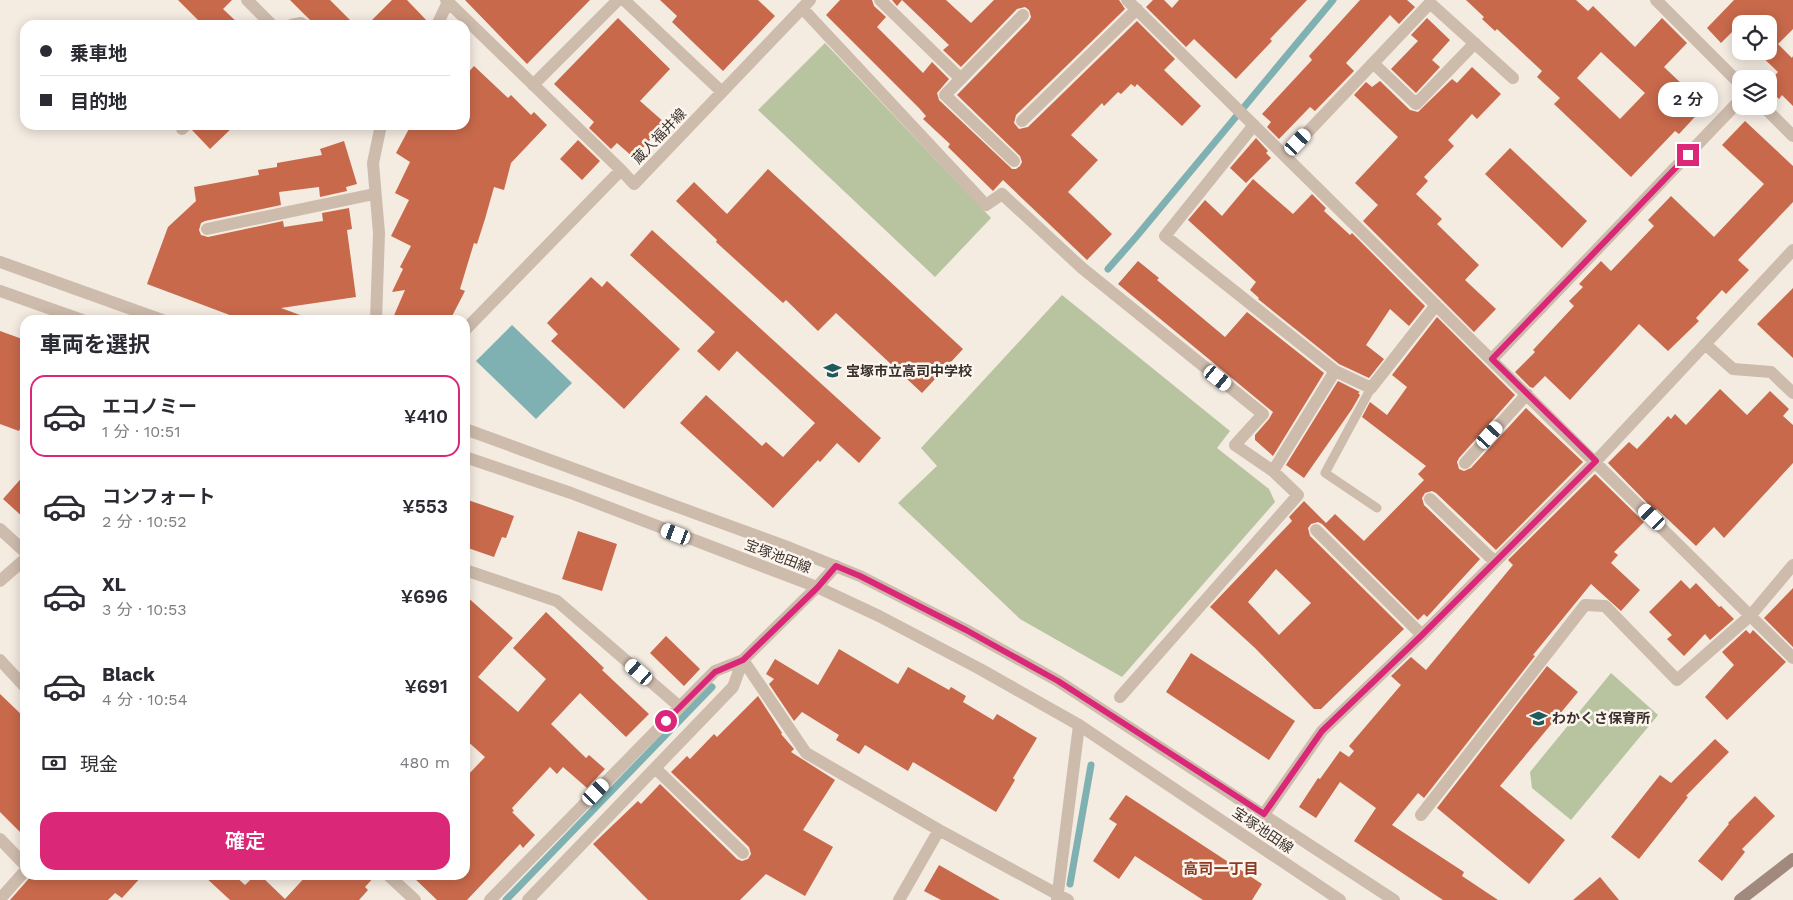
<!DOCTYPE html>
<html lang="ja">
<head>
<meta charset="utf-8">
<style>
  :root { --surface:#fff; --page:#f7f7f7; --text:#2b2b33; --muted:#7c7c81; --line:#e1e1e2; --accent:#db2777 }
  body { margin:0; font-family:"Work Sans","Noto Sans JP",sans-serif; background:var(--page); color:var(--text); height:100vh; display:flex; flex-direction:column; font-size:19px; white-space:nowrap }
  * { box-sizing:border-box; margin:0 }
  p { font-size:16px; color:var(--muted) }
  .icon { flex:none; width:28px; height:28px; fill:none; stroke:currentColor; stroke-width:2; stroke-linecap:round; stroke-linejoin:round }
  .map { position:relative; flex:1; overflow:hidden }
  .side { position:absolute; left:20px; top:315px; width:450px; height:565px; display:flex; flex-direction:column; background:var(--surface); border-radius:15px; box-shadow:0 2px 12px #0003 }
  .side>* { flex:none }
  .top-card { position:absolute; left:20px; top:20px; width:450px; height:110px; border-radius:15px; box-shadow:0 2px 12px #0003; display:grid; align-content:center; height:110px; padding:0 20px; background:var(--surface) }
  .buttons { position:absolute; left:1732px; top:15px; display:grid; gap:10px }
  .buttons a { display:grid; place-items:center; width:45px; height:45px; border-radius:10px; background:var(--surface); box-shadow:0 2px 12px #0003; font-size:25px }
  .end { position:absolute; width:22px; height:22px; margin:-11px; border:6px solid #db2777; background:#fff; box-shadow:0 0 0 2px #fff }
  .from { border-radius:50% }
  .bubble { position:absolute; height:35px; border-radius:15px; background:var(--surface); box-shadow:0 2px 12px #0003; font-size:16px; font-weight:600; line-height:35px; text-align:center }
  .car { position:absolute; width:15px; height:30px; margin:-15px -8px; border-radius:6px; box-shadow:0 0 4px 1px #0007; background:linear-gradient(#fff 24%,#345 0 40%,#fff 0 76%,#345 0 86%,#fff 0) }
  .top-card b { display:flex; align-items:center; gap:18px; height:48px; font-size:19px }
  .top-card b+b { border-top:1px solid var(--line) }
  .top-card i { width:12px; height:12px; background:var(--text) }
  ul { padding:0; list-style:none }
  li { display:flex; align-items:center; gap:15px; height:82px; margin:0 10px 8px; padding:0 10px; border:2px solid transparent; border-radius:15px }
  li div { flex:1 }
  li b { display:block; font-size:19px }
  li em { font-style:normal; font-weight:600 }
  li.active { border-color:var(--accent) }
  li>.icon { width:45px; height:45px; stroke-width:1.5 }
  h2 { padding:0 20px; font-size:22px; line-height:60px }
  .pay { display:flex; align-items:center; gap:12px; height:55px; padding:0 20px; font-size:19px }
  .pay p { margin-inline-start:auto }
  .button { display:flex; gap:10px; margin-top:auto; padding:10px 20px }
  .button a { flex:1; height:58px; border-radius:15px; background:var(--accent); color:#fff; font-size:20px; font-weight:600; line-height:58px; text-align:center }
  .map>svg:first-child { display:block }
  .green { fill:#b8c4a0 }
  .water { fill:#7fb0b2 }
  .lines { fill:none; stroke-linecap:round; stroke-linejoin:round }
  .stream { stroke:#7fb0b2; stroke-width:7 }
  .building { fill:#c8694b; fill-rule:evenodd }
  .service { stroke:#cdbbac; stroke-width:9 }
  .minor { stroke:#cdbbac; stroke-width:12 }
  .tertiary { stroke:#cdbbac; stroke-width:12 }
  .secondary { stroke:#a18a7d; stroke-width:12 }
  .route { stroke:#db2777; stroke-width:6 }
  .labels { text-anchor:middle; stroke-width:5; stroke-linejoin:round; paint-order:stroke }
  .street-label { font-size:14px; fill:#3b302b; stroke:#fbf5ee }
  .poi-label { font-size:14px; font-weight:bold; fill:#3b302b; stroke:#fbf5ee; text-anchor:start }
  .neighbourhood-label { font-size:15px; font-weight:bold; fill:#8c3b22; stroke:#fbf5ee }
</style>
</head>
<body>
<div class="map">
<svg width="1793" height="900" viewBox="0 0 1793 900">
  <rect width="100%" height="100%" fill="#f4ebe1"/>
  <!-- green -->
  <path class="green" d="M825 43 991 218 935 277 758 110Z
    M1062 295 1230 431 1217 448 1269 489 1275 502 1122 677 1020 619 898 503 937 466 921 448Z
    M1611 673 1658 715 1571 820 1532 788 1530 772Z"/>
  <!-- water -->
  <path class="water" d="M512 325 572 383 536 419 476 361Z"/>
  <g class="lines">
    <!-- stream -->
    <path class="stream" d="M1108 269 1136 237 1333 0
      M1070 884 1091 765
      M506 900 712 687"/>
  </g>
  <!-- building -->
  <path class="building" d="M178 0H232L223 9 240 25H203Z
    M290 0H330L355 25H315Z
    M392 0H407L429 23V25H367Z
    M465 0H590L527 64Z
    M660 0H758L775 16 723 71 672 22 677 16Z
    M840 0H872L874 6 886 17 877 27 923 73 932 62 949 79 937 93 939 100 1012 169H1016L1020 166 1022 162 1020 156 957 95 1029 21 1031 17 1029 10 1025 7 1017 9 961 67 943 50 949 45 902 0 897 6 892 0H946L971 23 994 0H1119L1125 9 1016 115 1014 123 1019 129 1028 127 1137 21 1175 59 1164 70 1201 106 1182 126 1137 84 1135 87 1131 84 1121 94 1118 92 1104 106 1102 103 1071 135 1098 160 1068 192 1112 234 1087 260 1003 180 993 191 948 147 950 144 923 119 926 116 919 108 826 15Z
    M1153 0H1164L1172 8 1179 0H1307L1270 39 1272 41 1236 79 1194 39 1186 47 1146 7Z
    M1360 0H1407L1415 7 1399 24 1390 15 1346 63 1354 71 1315 111 1310 107 1279 139 1267 127 1271 122 1262 114 1312 60 1309 56Z
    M1466 0H1576L1588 11 1593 6 1635 47 1662 18 1687 43 1664 67 1705 106 1679 134 1675 131 1631 177 1554 104 1560 98 1537 77 1542 71 1497 29 1495 31 1482 19 1484 17ZM1601 52 1645 93 1620 119 1577 78Z
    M1734 0H1793V29L1778 44 1792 58 1793 56V106L1782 95 1779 99 1769 90V82L1778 72 1756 51H1769V24H1741V37L1734 30 1721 43 1707 28Z
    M618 18 670 69 640 101 665 123 634 158 617 143 611 149 589 128 594 122 554 84Z
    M1427 18 1450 40 1432 60 1440 67 1416 93 1391 69 1418 41 1411 35Z
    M474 66 508 98 511 95 531 115 534 112 547 125 511 163 504 190 494 187 485 219 477 244 474 243 460 289 465 291 450 320H392L405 290 392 292 403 269 400 267 411 246 391 236 409 200 395 193 410 162 396 153 411 125H465V76Z
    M1472 67 1501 94 1477 119 1472 114 1448 140 1454 146 1424 177 1428 181 1416 194 1442 219 1437 224 1479 265 1465 280 1496 309 1474 332 1363 221 1378 205 1355 183 1398 137 1354 95 1366 82 1372 87 1380 81 1410 110 1418 112 1452 79 1457 83Z
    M1745 121 1793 166V202L1738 260 1749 270 1726 294 1722 290 1696 318 1699 321 1668 351 1639 324 1570 400 1545 376 1533 388 1530 387 1515 372 1535 352 1533 350 1574 306 1569 301 1583 287 1579 284 1601 261 1611 271 1654 226 1648 220 1671 196 1714 237 1764 184 1722 145Z
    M194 125H235L210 149 192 130Z
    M1256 138 1268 151 1266 153 1271 158 1246 183 1230 168Z
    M578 140 600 161 582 180 560 159Z
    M344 141 357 184 346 187 347 191 320 197 319 187 279 192 281 205 205 221 201 223 199 230 201 235 208 237 283 221 284 227 323 221 322 213 349 208 352 229 347 230 356 297 281 308 308 318V320H243L147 284 168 227 196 201 194 187 259 175 258 170 277 167V163L322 155 320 149Z
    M1510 148 1587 221 1562 248 1485 174Z
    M768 169 963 349 922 393 836 313 818 331 786 300 783 303 716 242 717 240 676 201 694 182 727 214Z
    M1253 179 1293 214 1312 194 1326 208 1324 211 1350 235 1352 233 1425 306 1409 326 1390 309 1366 345 1384 359 1369 378 1339 364 1258 299 1259 298 1250 290 1256 282 1188 220 1205 200 1222 216Z
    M652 230 881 438 859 463 837 443 820 462 818 460 773 508 680 423 706 395 762 446 766 442 783 457 815 423 737 351 719 371 697 351 715 332 630 255Z
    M1138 261 1159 278 1157 280 1225 337 1247 312 1324 373 1273 456 1255 440V435L1269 419 1273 412 1118 284Z
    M591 277 602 287 607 281 680 349 624 409 551 341 558 334 547 323Z
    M1793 288V358L1757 324Z
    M1437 317 1515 395 1459 458 1457 462 1459 469 1464 471 1471 468 1526 408 1583 462 1496 550 1436 493 1432 491 1425 493 1422 498 1424 505 1480 559 1427 617 1424 614 1418 620 1322 524 1318 522 1311 524 1308 528 1310 536 1404 629 1321 709H1314L1255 648 1210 607 1292 521 1289 517 1304 501 1326 523 1335 514 1364 541 1424 480 1418 474 1426 466 1362 417 1370 402 1387 415 1407 387 1392 375ZM1276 569 1311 603 1279 635 1248 602Z
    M0 331 25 340V416L19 431 0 424Z
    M1338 381 1360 392 1358 393 1360 395 1352 409 1304 478 1286 465Z
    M1720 389 1747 415 1770 391 1789 409 1783 416 1793 425V463L1724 538 1714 527 1696 546 1657 509 1655 511 1608 463 1629 442 1637 449 1668 416 1671 419 1675 414 1686 425Z
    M25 474V519L3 499Z
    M1595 474 1644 522 1614 552 1618 555 1611 563 1640 590 1621 611 1591 584 1533 655 1535 656 1424 798 1418 793 1392 825 1464 872 1462 876 1498 900H1443L1354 841 1376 808 1340 782 1316 818 1299 807 1318 778 1320 779 1340 751 1349 757 1354 751 1349 746 1401 685 1391 676 1411 657 1426 670 1513 565 1508 560Z
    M468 500 514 516 506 538 502 537 494 557 465 547V510Z
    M578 531 617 544 602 591 562 579Z
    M1681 580 1690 589 1696 583 1719 607 1721 606 1734 619 1710 640 1705 634 1684 656 1667 639 1672 635 1649 612Z
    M1793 588V647L1764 618Z
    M465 595 513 638 478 677 518 712 546 679 513 648 546 612 604 668 602 670 649 714 626 737 580 693 551 724 586 758 589 755 605 769 587 788 563 767 557 774 550 767 512 808 514 811 512 812 535 835 523 848 520 844 467 900H437L411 875H465V778L485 757 465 739Z
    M1746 630 1750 634 1753 630 1786 662 1727 720 1705 697 1734 665 1722 652Z
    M666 636 700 669 684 686 650 653Z
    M839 649 898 684 908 667 949 690 951 687 966 696 963 702 993 720 997 714 1037 738 1013 778 1015 780 996 812 913 762 908 771 865 745 859 754 836 740 839 735 802 712 794 721 769 684 774 679 766 674 775 659 818 685Z
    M1191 653 1295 721 1269 760 1166 692Z
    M1547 666 1578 692 1500 786 1565 840 1529 884 1437 808Z
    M0 694 25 718V837L0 812Z
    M758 696 782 733 781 734 794 749 791 752 835 780 803 830 833 847 805 896 766 874 740 900H648L593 844 638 801 641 804 660 784 737 859 742 861 748 859 751 854 749 847 671 772 687 756 690 759 714 734 717 737Z
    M1715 739 1729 752 1686 796 1688 797 1639 859 1611 837 1660 775 1671 783Z
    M1126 795 1262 884 1252 900H1203L1135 856 1119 879 1093 861 1117 824 1109 819Z
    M1755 796 1775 816 1742 849 1745 852 1722 881 1698 861 1729 824 1728 823Z
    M939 865 1000 900H941L924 891Z
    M32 875H143L122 898 115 893 108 900H10Z
    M203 875H234L245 885 255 875H260L285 899 307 875H376L365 887 368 890 359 900H230Z
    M1600 877 1619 900H1573Z"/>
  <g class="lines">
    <!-- service -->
    <path class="service" d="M1371 388 1325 473 1377 508"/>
    <!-- minor -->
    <path class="minor" d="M247 0 272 25
      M446 0 621 170
      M624 0 722 92
      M880 0 961 79
      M1127 0 1793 658
      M1656 0 1741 85
      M802 8 986 205 1002 194 1082 268 1263 414 1235 445 1273 471 1298 495 1120 697
      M291 25 301 23 304 25
      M437 25 448 2
      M1373 63 1416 104 1475 43
      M533 85 618 0
      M1763 106 1793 136
      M1022 121 1137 9
      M1254 125 1165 236 1335 371 1371 388 1436 305
      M182 129 186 125
      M1286 155 1430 3 1513 78
      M1014 161 945 95 1023 15
      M207 229 374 194
      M376 320 379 233 373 163 381 125
      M465 330 621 170 634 184 810 0
      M1705 344 1733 369 1771 372 1793 393
      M1492 359 1741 99
      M1465 463 1527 394
      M1273 471 1335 371
      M1430 499 1495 562
      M0 529 25 552
      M1316 530 1422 635
      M465 570 557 601 680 707
      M0 581 25 559
      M0 660 25 687
      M743 660 806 753 939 830 1068 900
      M655 768 743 853
      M1264 814 1322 731 1422 635 1596 461 1793 250
      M1421 815 1585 605 1605 606 1677 680 1751 615 1793 565
      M0 839 25 865
      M388 875 415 900
      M0 899 25 871
      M490 900 715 671 743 660 817 587 836 566
      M528 900 733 687 743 660
      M899 900 939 830
      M1057 900 1079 725"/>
    <!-- tertiary -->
    <path class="tertiary" d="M0 262 162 320
      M0 291 82 320
      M465 429 790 548 860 576 966 630 1058 681 1394 900
      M465 457 571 493 817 587 879 616 980 669 1079 725 1340 900"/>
    <!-- secondary -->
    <path class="secondary" d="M1740 900 1793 859"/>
  </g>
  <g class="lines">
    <!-- route -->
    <path class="route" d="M666 721 715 672 743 660 818 587 836 566 860 576 966 630 1058 681 1264 814 1322 731 1422 635 1596 461 1492 359 1688 155"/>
  </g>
  <!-- icons -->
  <defs>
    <symbol id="school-bare" viewBox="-9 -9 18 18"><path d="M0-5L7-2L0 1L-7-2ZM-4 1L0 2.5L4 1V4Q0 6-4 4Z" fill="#1f5a5e" stroke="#fbf5ee" stroke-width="2.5" paint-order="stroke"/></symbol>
  </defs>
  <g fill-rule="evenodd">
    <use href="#school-bare" x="820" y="358" width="25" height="25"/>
    <use href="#school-bare" x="1526" y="706" width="25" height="25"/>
  </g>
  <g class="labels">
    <!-- street labels -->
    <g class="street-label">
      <text transform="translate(659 136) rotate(-46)" y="5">蔵人福井線</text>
      <text transform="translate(778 556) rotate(21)" y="5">宝塚池田線</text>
      <text transform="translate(1263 830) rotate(34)" y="5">宝塚池田線</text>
    </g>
    <!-- poi labels -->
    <g class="poi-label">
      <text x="846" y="376">宝塚市立高司中学校</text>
      <text x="1552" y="723">わかくさ保育所</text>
    </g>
    <!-- neighbourhood labels -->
    <g class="neighbourhood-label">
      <text x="1221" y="874">高司一丁目</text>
    </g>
  </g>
</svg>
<div class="buttons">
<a><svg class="icon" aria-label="locate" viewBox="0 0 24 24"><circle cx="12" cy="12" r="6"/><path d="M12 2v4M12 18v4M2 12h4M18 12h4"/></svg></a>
<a><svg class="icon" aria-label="layers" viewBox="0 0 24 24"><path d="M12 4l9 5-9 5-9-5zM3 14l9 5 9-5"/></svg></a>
</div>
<i class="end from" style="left:666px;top:721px"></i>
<i class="end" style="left:1688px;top:155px"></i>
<div class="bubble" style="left:1658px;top:82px;width:60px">2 分</div>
<i class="car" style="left:1298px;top:142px;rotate:43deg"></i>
<i class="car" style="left:1218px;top:378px;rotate:129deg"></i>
<i class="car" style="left:1490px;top:435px;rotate:42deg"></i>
<i class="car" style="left:1652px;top:517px;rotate:314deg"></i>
<i class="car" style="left:676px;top:534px;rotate:291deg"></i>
<i class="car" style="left:639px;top:672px;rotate:311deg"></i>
<i class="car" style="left:596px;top:792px;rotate:44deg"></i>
<div class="top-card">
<b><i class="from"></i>乗車地</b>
<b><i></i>目的地</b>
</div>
<section class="side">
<h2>車両を選択</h2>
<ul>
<li class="active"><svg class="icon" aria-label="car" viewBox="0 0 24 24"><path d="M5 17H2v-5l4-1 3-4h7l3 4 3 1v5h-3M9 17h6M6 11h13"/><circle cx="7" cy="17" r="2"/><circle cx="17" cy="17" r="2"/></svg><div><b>エコノミー</b><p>1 分 · 10:51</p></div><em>¥410</em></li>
<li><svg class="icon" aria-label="car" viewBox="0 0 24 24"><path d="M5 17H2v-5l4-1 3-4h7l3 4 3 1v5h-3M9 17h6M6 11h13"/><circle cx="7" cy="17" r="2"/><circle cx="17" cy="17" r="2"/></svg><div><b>コンフォート</b><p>2 分 · 10:52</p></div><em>¥553</em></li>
<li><svg class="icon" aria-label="car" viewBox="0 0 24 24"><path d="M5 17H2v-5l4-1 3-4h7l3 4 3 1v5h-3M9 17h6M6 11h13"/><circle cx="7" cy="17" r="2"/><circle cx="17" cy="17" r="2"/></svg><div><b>XL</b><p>3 分 · 10:53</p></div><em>¥696</em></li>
<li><svg class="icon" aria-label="car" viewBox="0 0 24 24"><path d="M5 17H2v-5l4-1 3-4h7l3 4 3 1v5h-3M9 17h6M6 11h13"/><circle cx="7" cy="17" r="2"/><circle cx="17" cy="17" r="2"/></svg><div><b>Black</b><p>4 分 · 10:54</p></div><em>¥691</em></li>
</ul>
<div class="pay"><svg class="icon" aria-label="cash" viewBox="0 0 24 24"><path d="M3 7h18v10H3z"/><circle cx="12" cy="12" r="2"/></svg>現金<p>480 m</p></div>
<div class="button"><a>確定</a></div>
</section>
</div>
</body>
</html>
